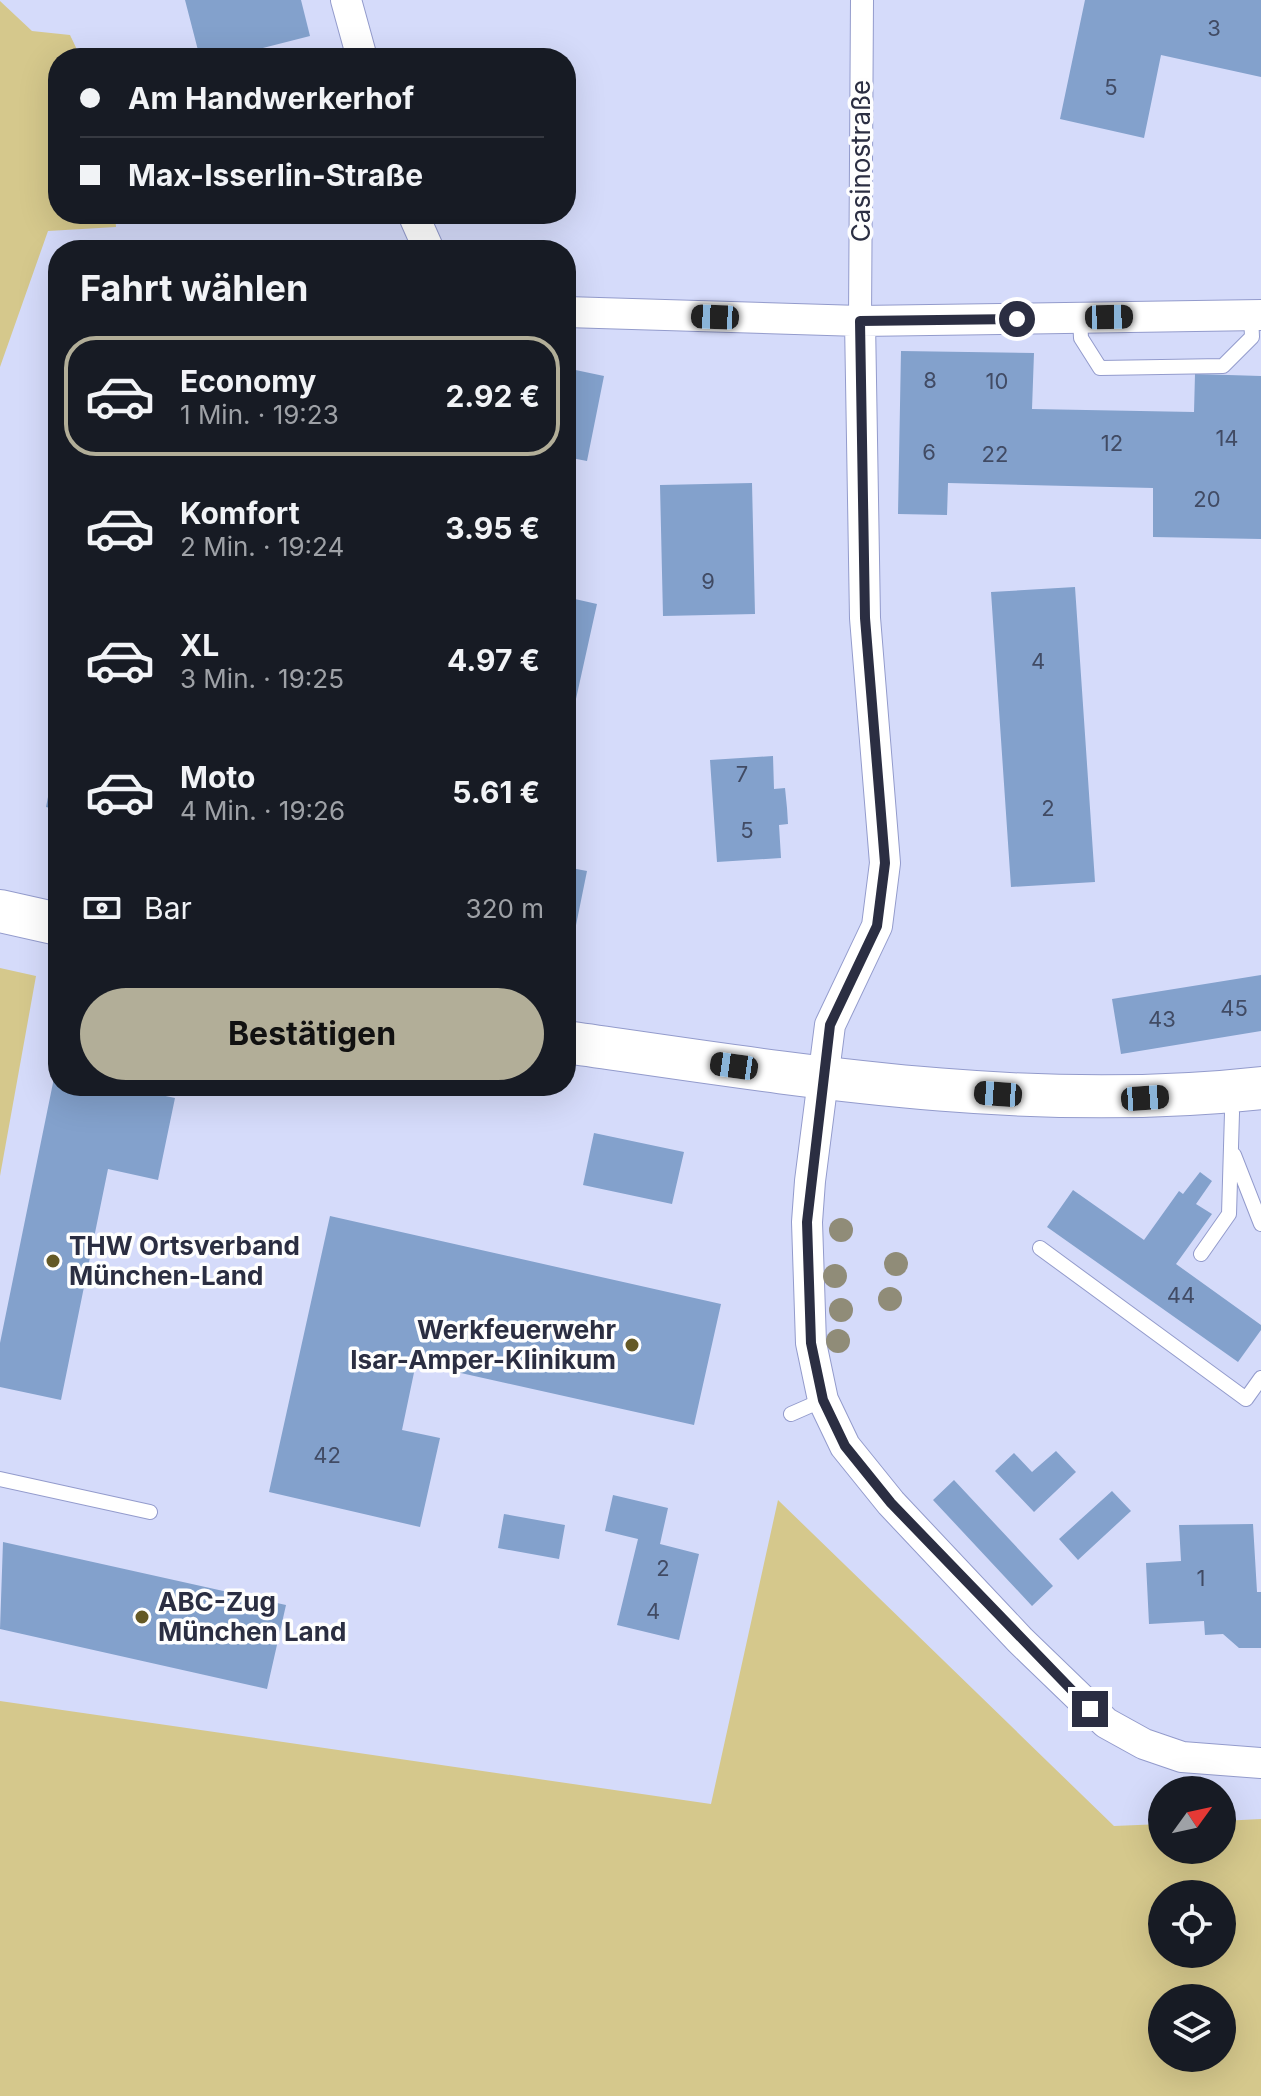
<!DOCTYPE html>
<html lang="de">
<head>
<meta charset="utf-8">
<style>
  :root { --surface:#171b24; --page:#20242c; --text:#f1f3f6; --muted:#9ea1a6; --line:#363941; --accent:#b2ae98 }
  body { margin:0; font-family:Inter,sans-serif; background:var(--page); color:var(--text); height:100vh; display:flex; flex-direction:column; font-size:30px; white-space:nowrap }
  * { box-sizing:border-box; margin:0 }
  p { font-size:26px; color:var(--muted) }
  .icon { flex:none; width:44px; height:44px; fill:none; stroke:currentColor; stroke-width:2; stroke-linecap:round; stroke-linejoin:round }
  .map { position:relative; flex:1; overflow:hidden }
  .side { position:absolute; left:48px; top:240px; width:528px; height:856px; display:flex; flex-direction:column; background:var(--surface); border-radius:32px; box-shadow:0 8px 32px #0002 }
  .side>* { flex:none }
  .banner { position:absolute; left:48px; top:48px; width:528px; height:176px; border-radius:32px; box-shadow:0 8px 32px #0002; display:grid; align-content:center; height:176px; padding:0 32px; background:var(--surface) }
  .needle { width:52px; rotate:57deg }
  .controls { position:absolute; left:1148px; top:1776px; display:grid; gap:16px }
  .controls a { display:grid; place-items:center; width:88px; height:88px; border-radius:50%; background:var(--surface); box-shadow:0 8px 32px #0002; font-size:40px }
  .end { position:absolute; width:36px; height:36px; margin:-18px; border:10px solid #2b2e42; background:#fff; box-shadow:0 0 0 4px #fff }
  .from { border-radius:50% }
  .car { position:absolute; width:24px; height:48px; margin:-24px -12px; border-radius:10px; box-shadow:0 0 6px 2px #0007; background:linear-gradient(#222 24%,#8ab4d8 0 40%,#222 0 76%,#8ab4d8 0 86%,#222 0) }
  .banner b { display:flex; align-items:center; gap:28px; height:76px; font-size:30px }
  .banner b+b { border-top:2px solid var(--line) }
  .banner i { width:20px; height:20px; background:var(--text) }
  ul { padding:0; list-style:none }
  li { display:flex; align-items:center; gap:24px; height:120px; margin:0 16px 12px; padding:0 16px; border:4px solid transparent; border-radius:32px }
  li div { flex:1 }
  li b { display:block; font-size:30px }
  li em { font-style:normal; font-weight:700 }
  li.on { border-color:var(--accent) }
  li>.icon { width:72px; height:72px; stroke-width:1.5 }
  h2 { padding:0 32px; font-size:36px; line-height:96px }
  .pay { display:flex; align-items:center; gap:20px; height:88px; padding:0 32px; font-size:30px }
  .pay p { margin-inline-start:auto }
  .cta { display:flex; gap:16px; margin-top:auto; padding:16px 32px }
  .cta a { flex:1; height:92px; border-radius:48px; background:var(--accent); color:#111; font-size:32px; font-weight:700; line-height:92px; text-align:center }
  .map>svg:first-child { display:block }
  .green { fill:#d5c88c; fill-rule:evenodd }
  .building { fill:#83a1cc }
  .lines { fill:none; stroke-linecap:round; stroke-linejoin:round }
  .service-casing { stroke:#939bcc; stroke-width:16 }
  .pedestrian-casing { stroke:#939bcc; stroke-width:24 }
  .minor-casing { stroke:#939bcc; stroke-width:32 }
  .secondary-casing { stroke:#939bcc; stroke-width:44 }
  .service { stroke:#fff; stroke-width:14 }
  .pedestrian { stroke:#fff; stroke-width:22 }
  .minor { stroke:#fff; stroke-width:30 }
  .secondary { stroke:#fff; stroke-width:42 }
  .tree { fill:#908c78 }
  .route { stroke:#2b2e42; stroke-width:10 }
  .poi-dot { fill:#645926; stroke:#fefefe; stroke-width:3 }
  .labels { text-anchor:middle; stroke-width:7; stroke-linejoin:round; paint-order:stroke }
  .number-label { font-size:22px; fill:#414b64 }
  .street-label { font-size:26px; fill:#2b2e42; stroke:#fefefe }
  .poi-label { font-size:26px; font-weight:bold; fill:#2b2e42; stroke:#fefefe; text-anchor:start }
</style>
</head>
<body>
<div class="map">
<svg width="1261" height="2096" viewBox="0 0 1261 2096">
  <rect width="100%" height="100%" fill="#d5dbfa"/>
  <!-- green -->
  <path class="green" d="M0 1 32 31 70 35 81 58H58V214H115L116 227 48 231 0 367Z
    M0 968 36 976 0 1176Z
    M778 1500 1114 1826 1162 1824V1850H1222V1821L1261 1819V2096H0V1701L711 1804ZM1162 1894H1222V1954H1162ZM1162 1998H1222V2058H1162Z"/>
  <!-- building -->
  <path class="building" d="M185 0H301L310 36 224 58H200Z
    M1085 0H1261V77L1161 55 1144 138 1060 119Z
    M901 351 1034 353 1032 409 1194 412 1195 374 1261 376V539L1153 537V488L948 483 947 515 898 514Z
    M566 368 604 376 587 461 566 457Z
    M752 483 755 614 663 616 660 485Z
    M1075 587 1095 882 1011 887 991 592Z
    M566 597 597 604 570 726 566 725Z
    M57 752H58V810L46 807Z
    M773 756 774 789 785 788 787 808 788 824 779 825 781 858 717 862 710 760Z
    M566 867 587 871 574 935 566 934Z
    M1261 975V1031L1121 1054 1112 999Z
    M55 1073 58 1074V1086H118L175 1098 158 1180 108 1169 61 1400 0 1387V1343Z
    M594 1133 684 1152 672 1204 583 1185Z
    M1200 1172 1212 1181 1196 1204 1212 1214 1176 1264 1261 1325V1330L1238 1362 1047 1227 1073 1190 1144 1240 1179 1191 1183 1194Z
    M330 1216 721 1304 694 1425 416 1363 402 1430 440 1438 420 1527 269 1492Z
    M1056 1451 1076 1472 1034 1512 995 1471 1014 1453 1032 1472Z
    M954 1480 1053 1586 1032 1606 933 1500Z
    M1112 1491 1131 1511 1078 1560 1059 1539Z
    M613 1495 668 1508 660 1544 699 1554 679 1640 617 1625 638 1539 605 1531Z
    M504 1514 565 1525 559 1559 498 1548Z
    M1253 1524 1257 1592H1261V1648H1239L1223 1634 1205 1635 1204 1621 1149 1624 1146 1563 1181 1561 1179 1525Z
    M3 1542 286 1605 267 1689 0 1629Z"/>
  <g class="lines">
    <defs>
      <path id="service" d="M1080 318 1081 338 1100 368 1223 366 1252 337 1251 315
        M1234 1155 1261 1224
        M1040 1248 1246 1399 1261 1378
        M1201 1254 1229 1214 1232 1113 1229 1095
        M791 1414 823 1400
        M0 1479 150 1512"/>
      <path id="pedestrian" d="M860 321 862 0"/>
      <path id="minor" d="M346 0 362 58
        M413 214 429 250
        M566 312 860 321 1261 315
        M860 321 865 618 885 863 877 926 830 1025 810 1181 807 1222 811 1343 823 1400 845 1446 891 1503 1020 1640 1106 1723 1144 1744 1182 1757 1261 1763"/>
      <path id="secondary" d="M0 911 58 924
        M566 1042C796 1075 1028 1114 1261 1088"/>
    </defs>
    <!-- service casing -->
    <use href="#service" class="service-casing"/>
    <!-- pedestrian casing -->
    <use href="#pedestrian" class="pedestrian-casing"/>
    <!-- minor casing -->
    <use href="#minor" class="minor-casing"/>
    <!-- secondary casing -->
    <use href="#secondary" class="secondary-casing"/>
    <!-- service -->
    <use href="#service" class="service"/>
    <!-- pedestrian -->
    <use href="#pedestrian" class="pedestrian"/>
    <!-- minor -->
    <use href="#minor" class="minor"/>
    <!-- secondary -->
    <use href="#secondary" class="secondary"/>
  </g>
  <!-- trees -->
  <g class="tree">
    <circle cx="841" cy="1230" r="12"/>
    <circle cx="896" cy="1264" r="12"/>
    <circle cx="835" cy="1276" r="12"/>
    <circle cx="890" cy="1299" r="12"/>
    <circle cx="841" cy="1310" r="12"/>
    <circle cx="838" cy="1341" r="12"/>
  </g>
  <g class="lines">
    <!-- route -->
    <path class="route" d="M1017 319 860 321 865 618 885 863 877 926 830 1025 807 1222 811 1343 823 1400 845 1446 891 1503 1090 1709"/>
  </g>
  <!-- markers -->
  <g class="poi-dot">
    <circle cx="53" cy="1261" r="8"/>
    <circle cx="632" cy="1345" r="8"/>
    <circle cx="142" cy="1617" r="8"/>
  </g>
  <g class="labels">
    <!-- number labels -->
    <g class="number-label">
      <text x="1214" y="36">3</text>
      <text x="1111" y="95">5</text>
      <text x="930" y="388">8</text>
      <text x="997" y="389">10</text>
      <text x="1227" y="446">14</text>
      <text x="1112" y="451">12</text>
      <text x="929" y="460">6</text>
      <text x="995" y="462">22</text>
      <text x="1207" y="507">20</text>
      <text x="708" y="589">9</text>
      <text x="1038" y="669">4</text>
      <text x="742" y="782">7</text>
      <text x="1048" y="816">2</text>
      <text x="747" y="838">5</text>
      <text x="1234" y="1016">45</text>
      <text x="1162" y="1027">43</text>
      <text x="1181" y="1303">44</text>
      <text x="327" y="1463">42</text>
      <text x="663" y="1576">2</text>
      <text x="1201" y="1586">1</text>
      <text x="653" y="1619">4</text>
    </g>
    <!-- street labels -->
    <g class="street-label">
      <text transform="translate(861 161) rotate(-90)" y="9">Casinostraße</text>
    </g>
    <!-- poi labels -->
    <g class="poi-label">
      <text x="69" y="1255">THW Ortsverband<tspan x="69" dy="30">München-Land</tspan></text>
      <text x="616" y="1339" text-anchor="end">Werkfeuerwehr<tspan x="616" dy="30">Isar-Amper-Klinikum</tspan></text>
      <text x="158" y="1611">ABC-Zug<tspan x="158" dy="30">München Land</tspan></text>
    </g>
  </g>
</svg>
<div class="controls">
<a><svg class="needle" viewBox="-14 -14 28 28"><path d="M0-13l5 13h-10z" fill="#e53935"/><path d="M0 13l5-13h-10z" fill="#9ea1a6"/></svg></a>
<a><svg class="icon" aria-label="locate" viewBox="0 0 24 24"><circle cx="12" cy="12" r="6"/><path d="M12 2v4M12 18v4M2 12h4M18 12h4"/></svg></a>
<a><svg class="icon" aria-label="layers" viewBox="0 0 24 24"><path d="M12 4l9 5-9 5-9-5zM3 14l9 5 9-5"/></svg></a>
</div>
<i class="end from" style="left:1017px;top:319px"></i>
<i class="end" style="left:1090px;top:1709px"></i>
<i class="car" style="left:715px;top:317px;rotate:272deg"></i>
<i class="car" style="left:1109px;top:317px;rotate:89deg"></i>
<i class="car" style="left:734px;top:1066px;rotate:278deg"></i>
<i class="car" style="left:998px;top:1094px;rotate:274deg"></i>
<i class="car" style="left:1145px;top:1098px;rotate:86deg"></i>
<div class="banner">
<b><i class="from"></i>Am Handwerkerhof</b>
<b><i></i>Max-Isserlin-Straße</b>
</div>
<section class="side">
<h2>Fahrt wählen</h2>
<ul>
<li class="on"><svg class="icon" aria-label="car" viewBox="0 0 24 24"><path d="M5 17H2v-5l4-1 3-4h7l3 4 3 1v5h-3M9 17h6M6 11h13"/><circle cx="7" cy="17" r="2"/><circle cx="17" cy="17" r="2"/></svg><div><b>Economy</b><p>1 Min. · 19:23</p></div><em>2.92 €</em></li>
<li><svg class="icon" aria-label="car" viewBox="0 0 24 24"><path d="M5 17H2v-5l4-1 3-4h7l3 4 3 1v5h-3M9 17h6M6 11h13"/><circle cx="7" cy="17" r="2"/><circle cx="17" cy="17" r="2"/></svg><div><b>Komfort</b><p>2 Min. · 19:24</p></div><em>3.95 €</em></li>
<li><svg class="icon" aria-label="car" viewBox="0 0 24 24"><path d="M5 17H2v-5l4-1 3-4h7l3 4 3 1v5h-3M9 17h6M6 11h13"/><circle cx="7" cy="17" r="2"/><circle cx="17" cy="17" r="2"/></svg><div><b>XL</b><p>3 Min. · 19:25</p></div><em>4.97 €</em></li>
<li><svg class="icon" aria-label="car" viewBox="0 0 24 24"><path d="M5 17H2v-5l4-1 3-4h7l3 4 3 1v5h-3M9 17h6M6 11h13"/><circle cx="7" cy="17" r="2"/><circle cx="17" cy="17" r="2"/></svg><div><b>Moto</b><p>4 Min. · 19:26</p></div><em>5.61 €</em></li>
</ul>
<div class="pay"><svg class="icon" aria-label="cash" viewBox="0 0 24 24"><path d="M3 7h18v10H3z"/><circle cx="12" cy="12" r="2"/></svg>Bar<p>320 m</p></div>
<div class="cta"><a>Bestätigen</a></div>
</section>
</div>
</body>
</html>
